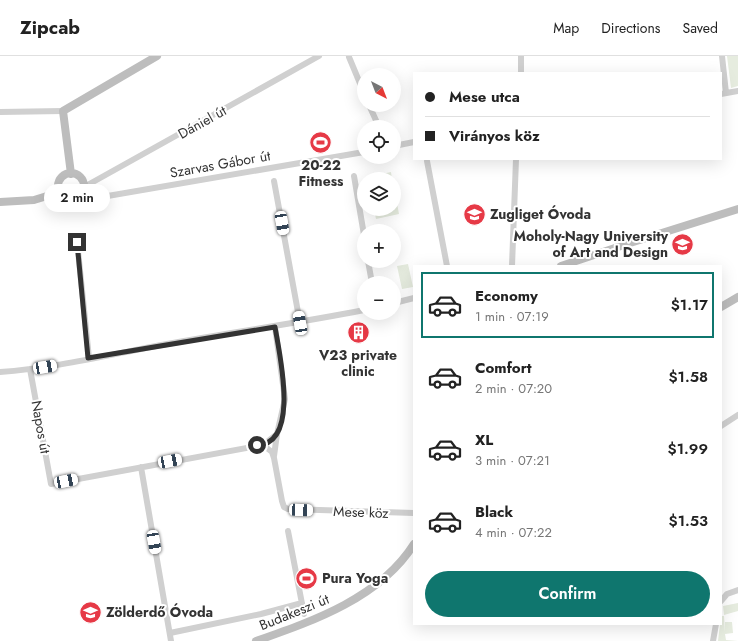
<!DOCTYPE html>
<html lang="en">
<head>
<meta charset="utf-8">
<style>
  :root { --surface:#fff; --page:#f2f2f2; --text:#222; --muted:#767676; --line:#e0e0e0; --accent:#0f766e }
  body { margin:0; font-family:Jost,sans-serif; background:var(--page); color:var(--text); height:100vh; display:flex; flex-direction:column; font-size:15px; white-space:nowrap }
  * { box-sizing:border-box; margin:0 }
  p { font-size:13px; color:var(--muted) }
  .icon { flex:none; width:22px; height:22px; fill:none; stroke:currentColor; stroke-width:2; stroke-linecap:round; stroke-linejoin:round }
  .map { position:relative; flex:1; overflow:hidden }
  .panel { position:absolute; left:413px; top:209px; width:309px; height:360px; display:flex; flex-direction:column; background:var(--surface); border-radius:0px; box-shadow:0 4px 16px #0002 }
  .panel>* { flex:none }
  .top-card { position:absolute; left:413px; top:16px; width:309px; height:88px; border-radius:0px; box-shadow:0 4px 16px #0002; display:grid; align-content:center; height:88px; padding:0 12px; background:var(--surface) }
  .needle { width:26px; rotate:138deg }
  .controls { position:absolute; left:357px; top:12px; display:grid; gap:8px }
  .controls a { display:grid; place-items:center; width:44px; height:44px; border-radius:50%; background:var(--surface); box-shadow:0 4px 16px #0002; font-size:20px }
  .end { position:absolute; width:18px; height:18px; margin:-9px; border:5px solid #333; background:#fff; box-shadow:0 0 0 2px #fff }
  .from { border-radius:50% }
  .bubble { position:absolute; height:28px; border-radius:14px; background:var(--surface); box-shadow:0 4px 16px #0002; font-size:13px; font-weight:600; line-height:28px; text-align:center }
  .car { position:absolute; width:12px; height:24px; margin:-12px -6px; border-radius:5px; box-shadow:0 0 3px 1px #0007; background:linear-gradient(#fff 24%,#345 0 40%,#fff 0 76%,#345 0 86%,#fff 0) }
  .top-card b { display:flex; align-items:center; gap:14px; height:38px; font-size:15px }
  .top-card b+b { border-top:1px solid var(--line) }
  .top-card i { width:10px; height:10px; background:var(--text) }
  ul { padding:7px 0 0; list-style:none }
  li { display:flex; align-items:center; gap:12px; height:66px; margin:0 8px 6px; padding:0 4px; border:2px solid transparent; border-radius:0px }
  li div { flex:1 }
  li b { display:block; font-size:15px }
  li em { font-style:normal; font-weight:600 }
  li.selected { border-color:var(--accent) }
  li>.icon { width:36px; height:36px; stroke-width:1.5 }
  .button { display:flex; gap:8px; margin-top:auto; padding:8px 12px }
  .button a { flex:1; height:46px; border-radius:24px; background:var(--accent); color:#fff; font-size:16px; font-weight:600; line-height:46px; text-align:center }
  header { display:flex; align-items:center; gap:24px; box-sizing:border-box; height:56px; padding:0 20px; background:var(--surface); border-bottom:1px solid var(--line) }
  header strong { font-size:19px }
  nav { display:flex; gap:22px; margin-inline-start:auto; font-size:14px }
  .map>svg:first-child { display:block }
  .green { fill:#e6ecdf }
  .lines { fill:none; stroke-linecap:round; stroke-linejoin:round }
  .street { stroke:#d0d0d0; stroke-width:6 }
  .secondary { stroke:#bdbdbd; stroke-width:8 }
  .route { stroke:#333; stroke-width:5 }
  .labels { text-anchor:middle; stroke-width:4; stroke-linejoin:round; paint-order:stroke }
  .street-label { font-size:14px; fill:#333; stroke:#fff }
  .poi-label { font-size:14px; font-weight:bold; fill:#333; stroke:#fff; text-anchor:start }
</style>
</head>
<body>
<header>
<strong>Zipcab</strong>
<nav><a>Map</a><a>Directions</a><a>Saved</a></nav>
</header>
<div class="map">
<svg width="738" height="585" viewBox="0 0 738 585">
  <rect width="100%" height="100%" fill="#fff"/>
  <!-- green -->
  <path class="green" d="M727 0H738V30L731 32Z
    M391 116 392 123H368V121Z
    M394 131 399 158 376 163 374 153H394Z
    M408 208 413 231 402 233 397 210Z
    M738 547V555L724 559 723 550Z
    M721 560H724L725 576V566H732L733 577 725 578 726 584 738 585H718Z"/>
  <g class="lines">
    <!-- street -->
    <path class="street" d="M722 0 726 37
      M349 1 364 37
      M521 17V0
      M721 38 738 35
      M369 49 379 71
      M0 56 63 55
      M394 90 414 86
      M427 105 447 210
      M354 120 364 179
      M274 125 300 267
      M84 131 319 0
      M80 139 96 142 364 96
      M77 185 89 302
      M368 205 372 227
      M512 210 516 103
      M394 247 414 242
      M30 313 51 428 263 389
      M0 316C56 312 112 298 167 288 233 276 299 267 364 254
      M721 370 738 359
      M263 389 272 396 274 402 282 445 284 451 288 453 414 457
      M263 389 277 378
      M274 400 277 378 285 343 275 271
      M141 411 171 585
      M288 475 304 558
      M721 545 727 538 738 534
      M170 577 261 558 302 547
      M713 585 716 568"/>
    <!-- secondary -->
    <path class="secondary" d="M58 130a13 13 0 1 1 26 0a13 13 0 1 1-26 0Z
      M71 118 63 55 157 0
      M0 146 34 144 60 136
      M561 210 630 187 738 153
      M721 251 738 241
      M256 585C313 565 380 542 414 488"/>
  </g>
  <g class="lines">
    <!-- route -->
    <path class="route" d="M77 186 88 302 275 271C279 296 301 388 257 389"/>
  </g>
  <!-- icons -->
  <defs>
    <symbol id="stadium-disc" viewBox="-11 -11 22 22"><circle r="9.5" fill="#e63946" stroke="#fff"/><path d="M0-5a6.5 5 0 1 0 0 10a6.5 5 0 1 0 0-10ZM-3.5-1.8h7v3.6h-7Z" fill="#fff"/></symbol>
    <symbol id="school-disc" viewBox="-11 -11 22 22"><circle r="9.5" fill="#e63946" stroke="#fff"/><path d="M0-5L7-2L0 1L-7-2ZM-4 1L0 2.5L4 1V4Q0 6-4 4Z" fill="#fff"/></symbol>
    <symbol id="university-disc" viewBox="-11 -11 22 22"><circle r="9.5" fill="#e63946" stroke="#fff"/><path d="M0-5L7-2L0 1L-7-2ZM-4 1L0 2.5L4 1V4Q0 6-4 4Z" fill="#fff"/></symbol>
    <symbol id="building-disc" viewBox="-11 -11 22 22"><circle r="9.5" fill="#e63946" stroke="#fff"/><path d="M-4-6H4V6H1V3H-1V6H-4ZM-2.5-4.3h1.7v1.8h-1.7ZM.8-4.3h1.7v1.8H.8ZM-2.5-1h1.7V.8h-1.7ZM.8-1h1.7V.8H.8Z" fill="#fff"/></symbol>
  </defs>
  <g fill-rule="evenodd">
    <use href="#stadium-disc" x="308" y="74" width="25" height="25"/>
    <use href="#school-disc" x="462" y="146" width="25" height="25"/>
    <use href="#university-disc" x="670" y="176" width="25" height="25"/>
    <use href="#building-disc" x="346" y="264" width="25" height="25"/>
    <use href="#stadium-disc" x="294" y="510" width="25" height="25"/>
    <use href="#school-disc" x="78" y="544" width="25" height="25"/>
  </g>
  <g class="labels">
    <!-- street labels -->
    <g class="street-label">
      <text transform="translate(202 66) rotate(-29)" y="5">Dániel út</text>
      <text transform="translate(220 108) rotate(-10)" y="5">Szarvas Gábor út</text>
      <text transform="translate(41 371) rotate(80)" y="5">Napos út</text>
      <text transform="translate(361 456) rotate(2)" y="5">Mese köz</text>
      <text transform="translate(294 556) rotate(-22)" y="5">Budakeszi út</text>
    </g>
    <!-- poi labels -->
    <g class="poi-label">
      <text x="321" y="114" text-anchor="middle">20-22<tspan x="321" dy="16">Fitness</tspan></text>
      <text x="490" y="163">Zugliget Óvoda</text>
      <text x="668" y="185" text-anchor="end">Moholy-Nagy University<tspan x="668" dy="16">of Art and Design</tspan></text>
      <text x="358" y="304" text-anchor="middle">V23 private<tspan x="358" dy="16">clinic</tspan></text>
      <text x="322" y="527">Pura Yoga</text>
      <text x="106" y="561">Zölderdő Óvoda</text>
    </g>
  </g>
</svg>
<div class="controls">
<a><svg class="needle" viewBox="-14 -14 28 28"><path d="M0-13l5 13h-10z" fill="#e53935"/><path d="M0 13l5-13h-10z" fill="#767676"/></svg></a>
<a><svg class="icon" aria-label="locate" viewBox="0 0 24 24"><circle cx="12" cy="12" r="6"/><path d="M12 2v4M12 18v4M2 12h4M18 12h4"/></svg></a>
<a><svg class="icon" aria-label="layers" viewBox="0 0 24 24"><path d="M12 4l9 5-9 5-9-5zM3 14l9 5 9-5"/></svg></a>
<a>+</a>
<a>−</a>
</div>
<i class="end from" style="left:257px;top:389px"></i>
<i class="end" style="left:77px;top:186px"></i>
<div class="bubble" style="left:44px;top:128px;width:66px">2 min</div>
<i class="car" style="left:282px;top:167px;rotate:170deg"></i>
<i class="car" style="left:300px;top:267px;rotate:350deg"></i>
<i class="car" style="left:45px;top:311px;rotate:80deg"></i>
<i class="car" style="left:170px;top:405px;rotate:79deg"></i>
<i class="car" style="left:66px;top:425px;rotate:79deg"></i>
<i class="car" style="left:301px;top:454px;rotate:92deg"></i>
<i class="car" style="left:154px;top:486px;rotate:170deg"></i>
<div class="top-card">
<b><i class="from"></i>Mese utca</b>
<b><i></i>Virányos köz</b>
</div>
<section class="panel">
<ul>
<li class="selected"><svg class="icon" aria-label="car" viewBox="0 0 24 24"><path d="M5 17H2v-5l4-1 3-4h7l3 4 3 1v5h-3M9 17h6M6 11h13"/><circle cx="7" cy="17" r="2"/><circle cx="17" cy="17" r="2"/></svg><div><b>Economy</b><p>1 min · 07:19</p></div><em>$1.17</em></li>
<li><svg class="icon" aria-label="car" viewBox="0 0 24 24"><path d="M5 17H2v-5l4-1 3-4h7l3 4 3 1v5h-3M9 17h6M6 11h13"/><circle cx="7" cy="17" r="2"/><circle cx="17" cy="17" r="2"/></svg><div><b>Comfort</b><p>2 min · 07:20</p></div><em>$1.58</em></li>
<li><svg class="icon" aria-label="car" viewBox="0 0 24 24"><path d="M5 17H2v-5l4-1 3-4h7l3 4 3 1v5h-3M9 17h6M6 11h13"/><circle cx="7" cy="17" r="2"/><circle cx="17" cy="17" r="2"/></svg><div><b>XL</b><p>3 min · 07:21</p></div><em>$1.99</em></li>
<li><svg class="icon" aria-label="car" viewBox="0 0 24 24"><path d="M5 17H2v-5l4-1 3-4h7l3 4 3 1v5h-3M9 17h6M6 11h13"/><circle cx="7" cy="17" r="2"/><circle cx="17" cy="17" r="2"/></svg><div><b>Black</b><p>4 min · 07:22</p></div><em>$1.53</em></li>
</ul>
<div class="button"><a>Confirm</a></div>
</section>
</div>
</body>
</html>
